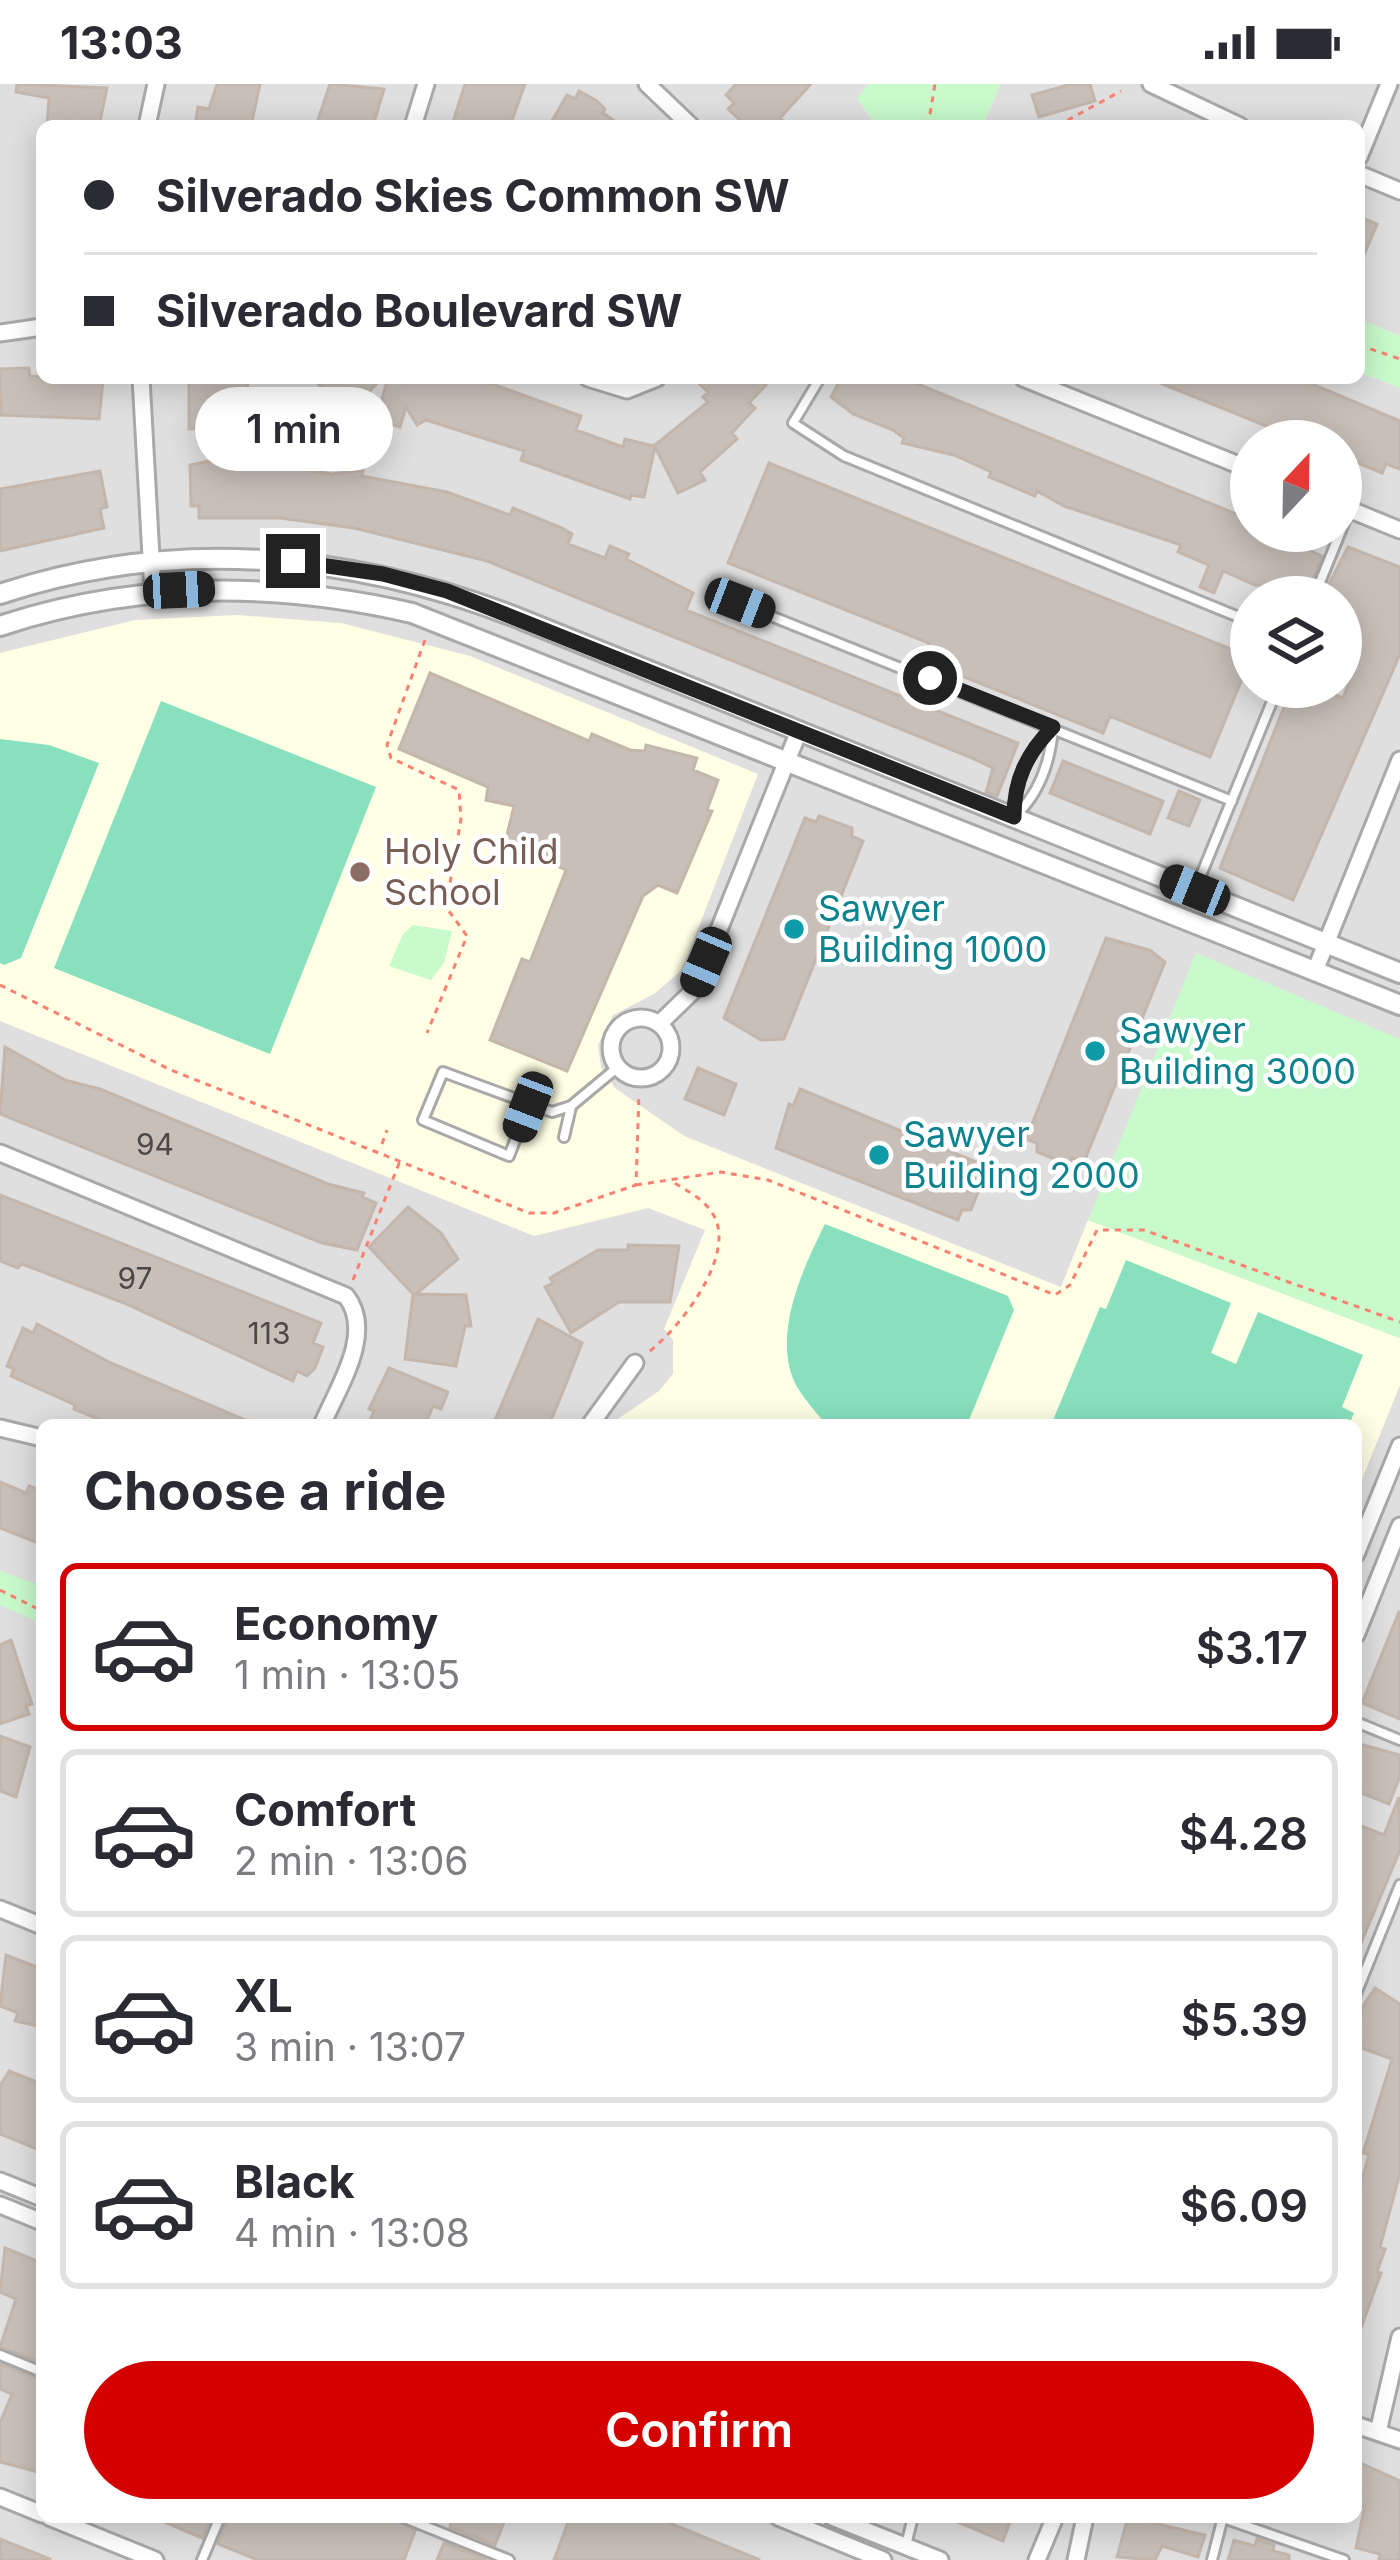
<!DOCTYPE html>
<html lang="en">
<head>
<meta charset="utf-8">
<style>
  :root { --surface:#fff; --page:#f7f7f7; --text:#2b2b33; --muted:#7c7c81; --line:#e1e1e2; --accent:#d40000 }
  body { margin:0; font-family:Inter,sans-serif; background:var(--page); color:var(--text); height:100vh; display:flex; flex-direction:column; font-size:45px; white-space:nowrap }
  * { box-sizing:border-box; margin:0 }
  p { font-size:39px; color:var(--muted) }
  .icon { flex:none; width:66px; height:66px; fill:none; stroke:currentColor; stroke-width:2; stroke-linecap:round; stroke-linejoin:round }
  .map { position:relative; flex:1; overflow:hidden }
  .details { position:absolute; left:36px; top:1335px; width:1326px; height:1104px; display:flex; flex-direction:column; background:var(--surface); border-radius:18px; box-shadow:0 6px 30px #0003 }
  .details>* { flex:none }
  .banner { position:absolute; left:36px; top:36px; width:1329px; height:264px; border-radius:18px; box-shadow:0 6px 30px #0003; display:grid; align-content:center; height:264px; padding:0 48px; background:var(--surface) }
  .needle { width:78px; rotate:22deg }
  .controls { position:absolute; left:1230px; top:336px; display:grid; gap:24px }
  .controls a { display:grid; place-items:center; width:132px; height:132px; border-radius:50%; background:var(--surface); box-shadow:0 6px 30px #0003; font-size:60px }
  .end { position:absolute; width:54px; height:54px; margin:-27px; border:15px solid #222; background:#fff; box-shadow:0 0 0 6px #fff }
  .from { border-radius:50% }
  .bubble { position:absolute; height:84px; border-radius:42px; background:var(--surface); box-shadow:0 6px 30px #0003; font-size:39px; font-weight:600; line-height:84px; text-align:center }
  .car { position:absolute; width:36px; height:72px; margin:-36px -18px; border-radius:15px; box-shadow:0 0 9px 3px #0007; background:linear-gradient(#222 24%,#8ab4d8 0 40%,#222 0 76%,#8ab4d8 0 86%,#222 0) }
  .banner b { display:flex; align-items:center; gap:42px; height:114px; font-size:45px }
  .banner b+b { border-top:3px solid var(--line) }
  .banner i { width:30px; height:30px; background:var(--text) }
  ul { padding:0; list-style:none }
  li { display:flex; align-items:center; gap:36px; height:168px; margin:0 24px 18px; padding:0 24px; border:6px solid var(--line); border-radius:18px }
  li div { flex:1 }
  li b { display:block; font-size:45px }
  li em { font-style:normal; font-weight:600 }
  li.active { border-color:var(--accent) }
  li>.icon { width:108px; height:108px; stroke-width:1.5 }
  h2 { padding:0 48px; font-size:54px; line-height:144px }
  .action { display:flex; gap:24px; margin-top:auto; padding:24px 48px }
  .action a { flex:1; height:138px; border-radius:72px; background:var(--accent); color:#fff; font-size:48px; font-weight:600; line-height:138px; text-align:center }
  .status { display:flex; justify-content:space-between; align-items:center; height:84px; padding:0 60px; background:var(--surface); direction:ltr }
  .status svg { height:33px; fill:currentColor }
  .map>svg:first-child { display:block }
  .residential { fill:#e0dfdf; fill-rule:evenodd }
  .education { fill:#ffffe5 }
  .park { fill:#c8facc }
  .pitch { fill:#88e0be }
  .building { fill:#c7bfb8; stroke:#c4b6ab; stroke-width:3 }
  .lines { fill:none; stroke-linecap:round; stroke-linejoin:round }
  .service-casing { stroke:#a9a9a9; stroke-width:14 }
  .minor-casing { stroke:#a9a9a9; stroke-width:21 }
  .tertiary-casing { stroke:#a9a9a9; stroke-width:24 }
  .path { stroke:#fa8072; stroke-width:3; stroke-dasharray:6 6; stroke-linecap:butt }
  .service { stroke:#fff; stroke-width:8 }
  .minor { stroke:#fff; stroke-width:15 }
  .tertiary { stroke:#fff; stroke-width:18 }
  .route { stroke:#222; stroke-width:15 }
  .education-dot { fill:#8d6e63; stroke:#fff; stroke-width:4.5 }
  .culture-dot { fill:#0f9aa8; stroke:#fff; stroke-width:4.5 }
  .labels { text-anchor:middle; stroke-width:9; stroke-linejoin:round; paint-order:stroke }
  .number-label { font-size:30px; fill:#4b4948 }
  .education-label { font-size:36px; fill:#785e54; stroke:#fff; text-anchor:start }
  .culture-label { font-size:36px; fill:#0d838f; stroke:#fff; text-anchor:start }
</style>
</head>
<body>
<div class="status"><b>13:03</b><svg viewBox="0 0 49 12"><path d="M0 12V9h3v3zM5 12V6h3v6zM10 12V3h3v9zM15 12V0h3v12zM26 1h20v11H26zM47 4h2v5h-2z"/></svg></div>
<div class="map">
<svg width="1400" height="2476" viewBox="0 0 1400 2476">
  <rect width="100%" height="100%" fill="#f2efe9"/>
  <!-- residential -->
  <path class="residential" d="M0 0H869L857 15 877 42H42V294H1359V288L1400 304V2476H0ZM1251 357H1341V447H1251ZM1251 513H1341V603H1251ZM42 1341H1356V2433H42Z
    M1000 0H1400V252L1359 235V42H983Z"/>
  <!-- education -->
  <path class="education" d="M237 531 341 539 470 572 758 690 682 886 654 910 613 931 598 961 601 983 615 1004 684 1052 1061 1203 1088 1136 1400 1254V1301L1356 1410V1341H609L659 1307 673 1290V1256L664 1245 705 1146 648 1124 534 1152 0 937V569L135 536Z"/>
  <!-- park -->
  <path class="park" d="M869 0H1000L983 42H877L857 14Z
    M1359 235 1400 252V304L1359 288Z
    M413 841 452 847 444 879 431 896 389 882 403 850Z
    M1196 869 1400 955V1254L1088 1136Z
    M0 1487 42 1502V1540L0 1521Z"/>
  <!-- pitch -->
  <path class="pitch" d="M161 617 376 703 270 970 54 884Z
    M0 655 49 661 99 679 21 874 4 881 0 879Z
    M825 1140 1008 1212 1014 1226 967 1341H826C817 1329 805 1316 797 1303 770 1254 803 1184 825 1140Z
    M1126 1176 1231 1219 1211 1269 1236 1280 1258 1228 1363 1271 1342 1323 1354 1329 1349 1341H1051L1100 1223 1106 1225Z"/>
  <!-- building -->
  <path class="building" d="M17 0 107 4 99 42H47L49 14 16 8Z
    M217 0H260L251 42H195L198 23 209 25Z
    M330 0 384 5 373 42H316Z
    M465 0H525L510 42 453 38Z
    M736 0H811L780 34 789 42 741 37 728 25 734 19 726 11Z
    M1072 0H1090L1095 17 1039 33 1032 11Z
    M579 7 597 17 605 25 603 29 622 42H549L567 11 575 15Z
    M1359 133 1377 140 1359 183Z
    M29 284 30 292 103 296 99 335 1 331 0 285Z
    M189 294H247L250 326H261V344L189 345Z
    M313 294H382L347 331Z
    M388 294H469L495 301 581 332 576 346 623 363 625 355 654 362 708 318 703 313 708 308 693 294H758L766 301 749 319 755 324 732 349 737 355 700 388 705 396 678 409 655 363 644 413 631 411 630 415 521 376 524 367 426 336 417 341 406 323 400 343 376 335Z
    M841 294H903L1251 436 1246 447H1277L1312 458 1309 466 1322 472 1309 505 1255 501 1223 487 1214 509 1200 503 1209 481 1178 468 1181 461 1064 422 1037 407 1035 412 989 393 991 388 954 371 902 359 904 354 893 346 853 330 831 313Z
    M1148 294H1298L1400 337V385L1386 380 1382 389 1341 372V357H1303Z
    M224 374 332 390 363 386 362 392 447 408 510 431 513 424 562 444 572 450 568 460 605 474 610 462 629 470 626 475 693 509 686 526 1018 659 997 712 986 708 993 684 972 674 487 477 354 444 280 434H199V422H191L190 381Z
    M769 379 1251 573 1210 673 1110 632 1103 649 922 576 929 559 728 479Z
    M100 387 107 423 100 425 104 444 0 467V405Z
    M1348 463 1400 483V570L1293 816 1220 784 1292 603H1315L1343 614 1355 583 1341 578V513L1324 510Z
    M430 589 589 657 592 650 630 666 645 667 646 661 697 674 693 686 718 696 707 726 712 727 677 809 658 801 643 812 567 987 490 956 522 875 530 878 566 786 550 779 552 773 506 755 514 722 486 716 488 703 399 665Z
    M1063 677 1163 717 1150 750 1050 709Z
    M1179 707 1200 716 1189 742 1168 734Z
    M819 732 852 744V752L863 757 784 955 761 956 724 934 805 734 816 738Z
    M1106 854 1150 866 1165 878 1084 1078 1073 1074 1067 1080 1037 1068V1059L1026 1055Z
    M5 963 65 996 100 1005 328 1100 364 1109 362 1113 376 1119 357 1166 322 1159 0 1030Z
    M698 984 736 1000 724 1031 685 1015Z
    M800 1005 981 1080 977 1091 983 1096 971 1126H962L958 1136 776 1064 789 1020 793 1022Z
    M0 1111 321 1239 313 1259 323 1263 315 1284 307 1292 297 1287 293 1297 124 1219 22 1180 18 1184 0 1177Z
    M408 1123 441 1149 458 1175 416 1210 466 1211 471 1242H465L456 1282 405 1275 413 1210 369 1163Z
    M628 1161 679 1162 670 1218H619L571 1249 545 1203 553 1199 550 1194 598 1166H628Z
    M538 1235 582 1259 562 1310 549 1341H493Z
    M37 1240 111 1279 257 1341H140L128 1336 112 1341 74 1325 75 1321 11 1292 14 1285 7 1282 23 1244 33 1249Z
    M389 1284 448 1308 441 1325 433 1322 425 1341H368L374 1327 369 1325Z
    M0 1398 26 1409 29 1402 42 1407 38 1459 0 1444Z
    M1399 1528H1400V1635L1362 1619Z
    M11 1556 32 1620 26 1622 29 1630 0 1640V1561Z
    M0 1652 30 1663 16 1713 0 1707Z
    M1356 1659 1400 1671V1692L1389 1720 1356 1707Z
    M1399 1713 1400 1766 1356 1871V1740L1384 1751Z
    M6 1871 42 1885V1943L15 1937 18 1929 0 1922Z
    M1375 1904 1400 1920V2089L1380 2163 1385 2165 1377 2188 1381 2189 1358 2252 1356 2117 1369 2071 1363 2069 1392 1975 1356 1962 1363 1922Z
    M9 1987 42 2000V2067L0 2050V2002Z
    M5 2164 42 2179V2279L0 2263 16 2215 0 2208Z
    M0 2280 42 2296V2389L0 2378V2339L12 2310 0 2305Z
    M1356 2377 1400 2397V2476H1379L1380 2470 1356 2464 1365 2421 1356 2424Z
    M153 2433H211L202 2454Z
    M228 2433H394L415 2447 404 2476H258L218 2460Z
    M453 2433H506L495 2461 450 2443Z
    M570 2433H655L760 2476H554Z
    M946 2433H999L1010 2438 1003 2457Z
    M1128 2433 1205 2451 1198 2473 1162 2462 1155 2476 1117 2473Z
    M0 2455 50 2475V2476H0Z
    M1257 2455 1274 2461 1273 2467 1289 2471V2476H1228L1234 2456 1255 2462Z
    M444 2459 487 2476H437Z"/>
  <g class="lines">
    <defs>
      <path id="service" d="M820 294 793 339 844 372 1251 538
        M716 510 1232 717
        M1314 513 1349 427
        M1014 731C1014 695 1028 668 1053 643
        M1015 732C1040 709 1050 679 1053 645
        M1195 806 1278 603
        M528 1023 509 1072 423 1036 443 988 552 1028 571 1022 618 983
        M564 1053 571 1023
        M1356 1638 1400 1656
        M1356 1910 1400 1801
        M0 2271 42 2288
        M402 2433 509 2476
        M1223 2434 1344 2476
        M906 2461 913 2433
        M202 2476 220 2433
        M1212 2476 1223 2433"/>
      <path id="minor" d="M647 0 691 42
        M1151 0 1240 42
        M147 42 156 0
        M413 42 426 0
        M1359 73 1389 0
        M1359 90 1400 107
        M0 249 42 243
        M141 294 153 508
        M588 294 627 306 657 294
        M1023 294 1251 386
        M1341 422 1400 446
        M1315 887 1400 676
        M611 964a30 30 0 1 1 60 0a30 30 0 1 1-60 0Z
        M659 940 695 905 799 647
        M0 1069 346 1212C375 1249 338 1303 322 1341
        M590 1341 635 1279
        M0 1344 42 1354
        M1356 1470 1400 1362
        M1356 1551 1400 1442
        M0 1825 42 1842
        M0 2097 42 2114
        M0 2121 42 2138
        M1356 2341 1400 2356
        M1378 2348 1400 2253
        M0 2413 42 2430
        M49 2433 155 2476
        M778 2433 883 2476
        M832 2433 940 2476
        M1037 2476 1055 2433
        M1076 2476 1085 2433"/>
      <path id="tertiary" d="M0 510C174 452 355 469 523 536L1400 889
        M0 542C136 497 273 497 412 529L1400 921"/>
    </defs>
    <!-- service casing -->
    <use href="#service" class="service-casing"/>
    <!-- minor casing -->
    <use href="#minor" class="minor-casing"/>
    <!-- tertiary casing -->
    <use href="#tertiary" class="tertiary-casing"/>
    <!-- path -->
    <path class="path" d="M928 42 935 0
      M1057 42 1121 7
      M1359 261 1400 275
      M425 556 387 661 391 674 459 706 461 735 446 823 467 852 427 949
      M0 901 171 986 529 1129H554L636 1101 639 1010
      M382 1060 387 1046
      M636 1101 721 1088 768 1096 1055 1211 1070 1201 1097 1146H1144L1400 1238
      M353 1196 400 1077
      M650 1267C680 1243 732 1177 716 1136 708 1117 689 1108 673 1098
      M0 1506 42 1527"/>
    <!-- service -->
    <use href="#service" class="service"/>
    <!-- minor -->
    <use href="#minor" class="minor"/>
    <!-- tertiary -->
    <use href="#tertiary" class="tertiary"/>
  </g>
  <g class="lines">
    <!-- route -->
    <path class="route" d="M293 477 383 490 447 507 1014 733C1014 696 1027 669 1053 643L930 594"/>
  </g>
  <!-- markers -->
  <circle class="education-dot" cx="360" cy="788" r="12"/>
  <g class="culture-dot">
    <circle cx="794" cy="845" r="12"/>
    <circle cx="1095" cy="967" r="12"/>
    <circle cx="879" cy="1071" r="12"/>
  </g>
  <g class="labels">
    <!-- number labels -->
    <g class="number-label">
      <text x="155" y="1071">94</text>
      <text x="135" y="1205">97</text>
      <text x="269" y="1260">113</text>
    </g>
    <!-- education labels -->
    <g class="education-label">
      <text x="384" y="780">Holy Child<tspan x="384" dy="41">School</tspan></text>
    </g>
    <!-- culture labels -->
    <g class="culture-label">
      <text x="818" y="837">Sawyer<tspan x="818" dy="41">Building 1000</tspan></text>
      <text x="1119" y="959">Sawyer<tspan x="1119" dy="41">Building 3000</tspan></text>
      <text x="903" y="1063">Sawyer<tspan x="903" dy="41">Building 2000</tspan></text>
    </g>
  </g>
</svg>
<div class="controls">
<a><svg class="needle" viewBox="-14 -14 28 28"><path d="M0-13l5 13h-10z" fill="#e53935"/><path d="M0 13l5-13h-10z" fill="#7c7c81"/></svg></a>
<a><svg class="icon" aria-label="layers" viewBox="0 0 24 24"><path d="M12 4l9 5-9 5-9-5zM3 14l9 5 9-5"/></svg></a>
</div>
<i class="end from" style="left:930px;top:594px"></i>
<i class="end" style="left:293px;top:477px"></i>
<div class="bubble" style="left:195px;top:303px;width:198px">1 min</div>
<i class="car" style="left:179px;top:506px;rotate:87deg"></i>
<i class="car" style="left:740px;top:519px;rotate:111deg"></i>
<i class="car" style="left:1195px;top:806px;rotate:292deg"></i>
<i class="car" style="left:706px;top:878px;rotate:203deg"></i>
<i class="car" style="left:528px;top:1023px;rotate:201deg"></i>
<div class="banner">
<b><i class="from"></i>Silverado Skies Common SW</b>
<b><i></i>Silverado Boulevard SW</b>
</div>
<section class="details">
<h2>Choose a ride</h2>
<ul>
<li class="active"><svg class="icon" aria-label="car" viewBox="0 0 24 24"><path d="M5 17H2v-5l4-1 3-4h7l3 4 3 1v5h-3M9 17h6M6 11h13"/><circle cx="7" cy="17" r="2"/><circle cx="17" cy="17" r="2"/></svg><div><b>Economy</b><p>1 min · 13:05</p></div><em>$3.17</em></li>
<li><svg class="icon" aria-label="car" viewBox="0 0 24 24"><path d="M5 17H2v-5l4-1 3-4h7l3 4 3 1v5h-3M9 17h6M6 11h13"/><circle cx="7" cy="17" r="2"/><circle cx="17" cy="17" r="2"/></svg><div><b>Comfort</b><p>2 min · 13:06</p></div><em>$4.28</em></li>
<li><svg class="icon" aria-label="car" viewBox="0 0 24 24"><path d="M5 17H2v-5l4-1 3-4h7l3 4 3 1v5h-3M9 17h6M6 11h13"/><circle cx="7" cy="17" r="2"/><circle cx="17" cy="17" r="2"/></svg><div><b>XL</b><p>3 min · 13:07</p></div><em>$5.39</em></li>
<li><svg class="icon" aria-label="car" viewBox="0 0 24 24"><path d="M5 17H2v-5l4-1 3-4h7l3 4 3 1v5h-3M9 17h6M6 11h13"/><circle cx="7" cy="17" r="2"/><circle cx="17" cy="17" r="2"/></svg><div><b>Black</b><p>4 min · 13:08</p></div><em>$6.09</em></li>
</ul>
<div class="action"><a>Confirm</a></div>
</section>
</div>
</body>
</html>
